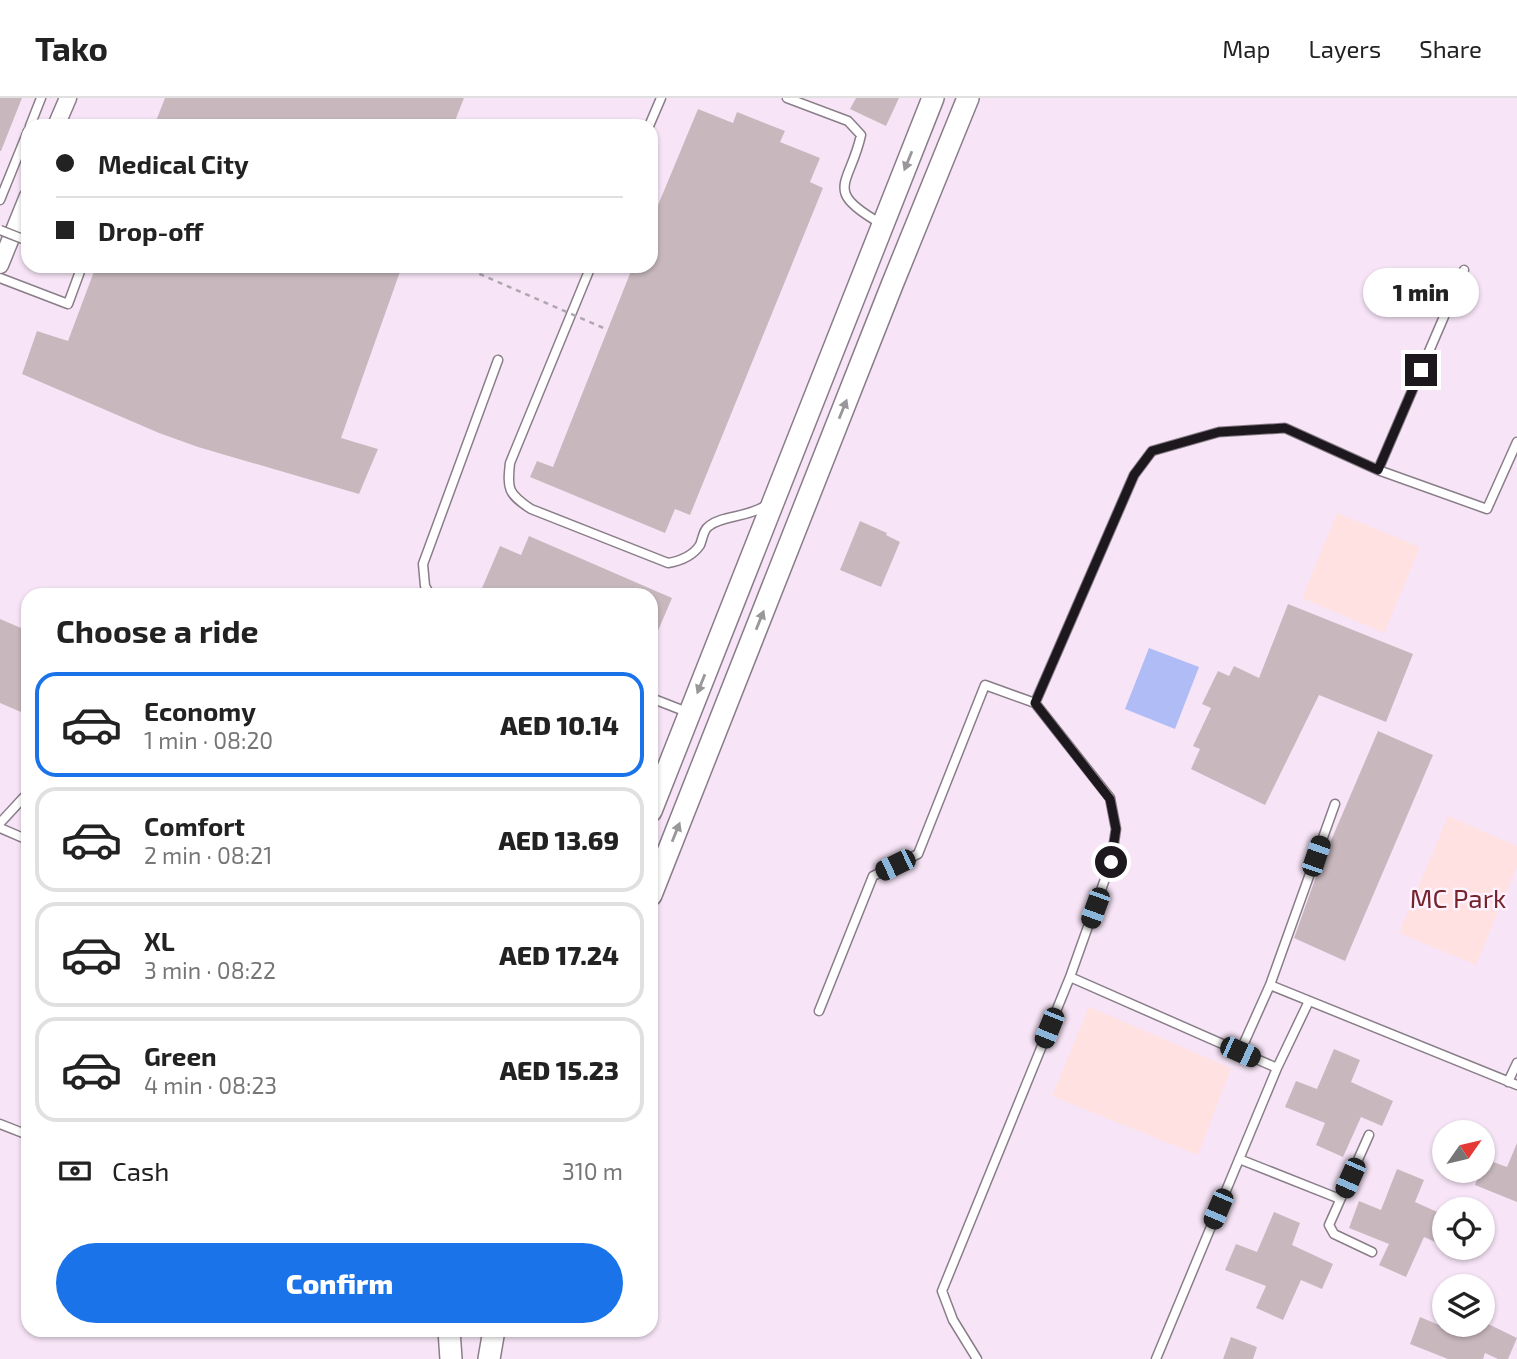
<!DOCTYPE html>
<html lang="en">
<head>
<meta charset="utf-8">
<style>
  :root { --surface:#fff; --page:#f2f2f2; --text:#222; --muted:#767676; --line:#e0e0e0; --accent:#1a73e8 }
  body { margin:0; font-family:"Exo 2",sans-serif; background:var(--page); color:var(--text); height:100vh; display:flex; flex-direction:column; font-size:26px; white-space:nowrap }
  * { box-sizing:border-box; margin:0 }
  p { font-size:23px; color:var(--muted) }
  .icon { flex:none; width:38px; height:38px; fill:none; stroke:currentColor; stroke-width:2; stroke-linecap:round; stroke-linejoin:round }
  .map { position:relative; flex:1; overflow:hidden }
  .sheet { position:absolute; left:21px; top:490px; width:637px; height:749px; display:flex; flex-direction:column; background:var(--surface); border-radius:21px; box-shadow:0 2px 5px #0004 }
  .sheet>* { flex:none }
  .hud { position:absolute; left:21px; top:21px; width:637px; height:154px; border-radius:21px; box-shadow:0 2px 5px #0004; display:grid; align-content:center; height:154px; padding:0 35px; background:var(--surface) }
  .needle { width:46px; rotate:56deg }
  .buttons { position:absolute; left:1432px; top:1022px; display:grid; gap:14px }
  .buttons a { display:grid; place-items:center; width:63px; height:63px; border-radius:50%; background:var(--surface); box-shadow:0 2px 5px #0004; font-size:35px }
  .end { position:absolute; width:32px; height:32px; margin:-16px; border:9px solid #1d181d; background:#fff; box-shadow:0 0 0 4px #fff }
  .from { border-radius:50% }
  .bubble { position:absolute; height:49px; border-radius:24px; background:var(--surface); box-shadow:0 2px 5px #0004; font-size:23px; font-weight:800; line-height:49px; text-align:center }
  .car { position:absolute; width:21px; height:42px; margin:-21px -10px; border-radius:9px; box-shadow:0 0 5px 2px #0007; background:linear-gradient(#222 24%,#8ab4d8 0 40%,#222 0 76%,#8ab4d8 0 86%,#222 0) }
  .hud b { display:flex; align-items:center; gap:24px; height:66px; font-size:26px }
  .hud b+b { border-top:2px solid var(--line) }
  .hud i { width:18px; height:18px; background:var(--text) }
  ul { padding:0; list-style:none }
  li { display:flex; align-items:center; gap:21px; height:105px; margin:0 14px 10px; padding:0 21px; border:4px solid var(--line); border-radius:21px }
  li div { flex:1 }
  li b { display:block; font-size:26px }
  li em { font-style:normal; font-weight:800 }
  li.on { border-color:var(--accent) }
  li>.icon { width:63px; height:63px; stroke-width:1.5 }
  h2 { padding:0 35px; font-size:32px; line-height:84px }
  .pay { display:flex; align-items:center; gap:18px; height:77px; padding:0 35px; font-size:26px }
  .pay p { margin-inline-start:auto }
  .button { display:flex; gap:14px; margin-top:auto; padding:14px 35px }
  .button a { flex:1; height:80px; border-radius:42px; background:var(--accent); color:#fff; font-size:28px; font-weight:800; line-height:80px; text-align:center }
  header { display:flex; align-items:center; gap:42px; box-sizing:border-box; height:98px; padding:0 35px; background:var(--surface); border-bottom:2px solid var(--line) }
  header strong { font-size:33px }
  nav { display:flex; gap:38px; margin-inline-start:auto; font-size:24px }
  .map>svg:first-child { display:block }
  .built { fill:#f7e5f7; fill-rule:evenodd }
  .green { fill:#fee1e0 }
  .water { fill:#afbcf5 }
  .building { fill:#c8b8be }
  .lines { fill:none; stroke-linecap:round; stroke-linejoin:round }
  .lane-casing { stroke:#897e88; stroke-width:11 }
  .street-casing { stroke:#897e88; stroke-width:19 }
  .secondary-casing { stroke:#897e88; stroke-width:24 }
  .lane { stroke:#fff; stroke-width:8 }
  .street { stroke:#fff; stroke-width:16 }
  .secondary { stroke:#fff; stroke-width:21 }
  .lane-bridge-casing { stroke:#897e88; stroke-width:11; stroke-linecap:butt }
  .path-bridge { stroke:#afa6af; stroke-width:2.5; stroke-dasharray:5 5; stroke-linecap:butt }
  .lane-bridge { stroke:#fff; stroke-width:8 }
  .oneway { fill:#999799 }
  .route { stroke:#1d181d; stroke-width:9 }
  .labels { text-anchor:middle; stroke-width:5; stroke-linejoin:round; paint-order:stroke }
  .park-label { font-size:26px; fill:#75242c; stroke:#fef2fe }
</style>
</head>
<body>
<header>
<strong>Tako</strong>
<nav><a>Map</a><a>Layers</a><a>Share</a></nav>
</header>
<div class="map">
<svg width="1517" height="1261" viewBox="0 0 1517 1261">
  <rect width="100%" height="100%" fill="#fef2fe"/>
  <!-- built -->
  <path class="built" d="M0 0H1517V1261H0ZM28 28H651V168H28ZM28 497H651V1232H28ZM1444 1034H1482V1073H1444ZM1444 1111H1482V1150H1444ZM1444 1188H1482V1227H1444Z"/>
  <!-- green -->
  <path class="green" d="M1337 415 1420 449 1384 535 1302 500Z
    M1448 718 1517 748V768L1476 867 1399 835Z
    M1089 909 1231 970 1198 1057 1052 998Z"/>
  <!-- water -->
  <path class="water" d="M1149 550 1199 569 1175 631 1125 611Z"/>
  <!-- building -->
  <path class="building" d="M0 0H22L1 53H0Z
    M165 0H464L453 28H154Z
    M856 0H899L886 28 850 11Z
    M698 11 733 25 737 14 785 33 780 44 820 60 810 84 823 90 690 417 675 411 665 435 530 379 537 363 553 369 633 168H651V124Z
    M96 168H402L341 340 378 351 359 396 198 349 159 335 22 276 37 233 68 243Z
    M860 423 887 435 886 437 900 444 881 489 840 472Z
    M529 438 672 500 651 549V497H479L500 448 521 457Z
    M1288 506 1413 556 1386 624 1319 597 1265 707 1191 671 1200 651 1193 648 1211 610 1202 606 1218 573 1229 578 1234 568 1259 580Z
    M0 521 28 533V617L0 605Z
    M1378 633 1433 657 1345 863 1294 840 1318 773Z
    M1334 951 1360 962 1351 984 1393 1003 1382 1028 1361 1019 1343 1059 1316 1047 1325 1025 1285 1009 1296 983 1317 991Z
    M1517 1045V1104L1475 1087 1485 1061 1507 1069Z
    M1397 1071 1424 1082 1415 1104 1444 1117V1148L1424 1139 1406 1179 1379 1167 1389 1146 1349 1130 1359 1103 1381 1112Z
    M1274 1114 1300 1125 1292 1147 1333 1166 1322 1191 1301 1182 1283 1222 1256 1210 1266 1188 1225 1172 1236 1146 1257 1154Z
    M1420 1219 1439 1227H1482V1223L1517 1240 1508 1261H1498L1485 1255 1483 1261H1448L1410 1246Z
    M1231 1239 1257 1249 1253 1261H1223Z"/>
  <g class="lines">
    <defs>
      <path id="lane" d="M787 0 848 23 861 37C850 87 822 92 880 125
        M30 28 41 0
        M649 28 661 0
        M0 102 28 33
        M591 168 510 365C507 391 508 396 531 411L668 465C680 463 692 459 700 447 703 440 703 432 709 428 723 417 746 420 765 408
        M0 180 68 206 82 168
        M1378 372 1464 172
        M430 497 425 488 423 466 498 262
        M651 600 687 614
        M0 725 24 699 28 700
        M0 730 28 742
        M1070 879 1277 970
        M1270 887 1517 987
        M819 913 873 778 918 756 985 587 1035 605
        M1240 954 1270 887 1335 706
        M1508 984 1517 965
        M0 1026 28 1037
        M1369 1037 1329 1127 1334 1136 1372 1154
        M1239 1061 1340 1101
        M977 1261 953 1222 942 1193 1070 879 1111 764 1116 731 1110 700 1035 605 1134 377 1152 353 1219 334 1285 330 1378 372 1487 411 1517 344
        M1156 1261 1277 970 1309 903"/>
      <path id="street" d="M56 28 68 0
        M0 167 28 98"/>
      <path id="secondary" d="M651 713 933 0
        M651 797 892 187 968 0
        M449 1232 451 1261
        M489 1261 494 1232"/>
    </defs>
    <!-- lane casing -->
    <use href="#lane" class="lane-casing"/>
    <!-- street casing -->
    <use href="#street" class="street-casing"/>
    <!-- secondary casing -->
    <use href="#secondary" class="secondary-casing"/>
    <!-- lane -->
    <use href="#lane" class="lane"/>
    <!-- street -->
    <use href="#street" class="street"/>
    <!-- secondary -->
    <use href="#secondary" class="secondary"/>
    <defs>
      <path id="lane-bridge" d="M0 132 28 143"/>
    </defs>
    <!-- lane-bridge casing -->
    <use href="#lane-bridge" class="lane-bridge-casing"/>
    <!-- path-bridge -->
    <path class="path-bridge" d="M461 168 606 231"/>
    <!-- lane-bridge -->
    <use href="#lane-bridge" class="lane-bridge"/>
  </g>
  <!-- one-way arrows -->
  <defs><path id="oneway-solid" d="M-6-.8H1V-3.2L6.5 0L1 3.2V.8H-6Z" transform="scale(1.75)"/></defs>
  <g class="oneway">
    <use href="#oneway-solid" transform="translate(908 63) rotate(112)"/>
    <use href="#oneway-solid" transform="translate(843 311) rotate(-68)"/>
    <use href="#oneway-solid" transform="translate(760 522) rotate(-68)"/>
    <use href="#oneway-solid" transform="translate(701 586) rotate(112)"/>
    <use href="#oneway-solid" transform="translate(676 734) rotate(-68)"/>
  </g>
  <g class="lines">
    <!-- route -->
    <path class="route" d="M1111 764 1116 731 1110 701 1035 605 1134 377 1152 353 1219 334 1285 330 1378 372 1421 272"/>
  </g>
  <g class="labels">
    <!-- park labels -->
    <g class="park-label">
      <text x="1458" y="810">MC Park</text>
    </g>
  </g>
</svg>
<div class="buttons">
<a><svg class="needle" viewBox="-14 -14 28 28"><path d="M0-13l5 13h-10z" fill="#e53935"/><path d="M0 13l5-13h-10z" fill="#767676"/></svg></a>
<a><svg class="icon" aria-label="locate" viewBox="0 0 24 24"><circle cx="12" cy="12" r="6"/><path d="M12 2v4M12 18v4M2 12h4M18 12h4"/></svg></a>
<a><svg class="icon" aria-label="layers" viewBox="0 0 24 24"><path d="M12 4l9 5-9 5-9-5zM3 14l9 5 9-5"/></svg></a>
</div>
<i class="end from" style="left:1111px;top:764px"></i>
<i class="end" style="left:1421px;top:272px"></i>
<div class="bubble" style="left:1363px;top:170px;width:116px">1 min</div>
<i class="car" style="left:1316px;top:758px;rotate:19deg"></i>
<i class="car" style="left:895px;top:767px;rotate:244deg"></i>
<i class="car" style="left:1095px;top:810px;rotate:200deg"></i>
<i class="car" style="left:1049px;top:930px;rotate:202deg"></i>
<i class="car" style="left:1240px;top:954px;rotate:114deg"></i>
<i class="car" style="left:1350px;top:1080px;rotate:204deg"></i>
<i class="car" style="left:1218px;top:1111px;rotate:203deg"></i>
<div class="hud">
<b><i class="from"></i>Medical City</b>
<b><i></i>Drop-off</b>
</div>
<section class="sheet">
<h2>Choose a ride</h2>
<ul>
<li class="on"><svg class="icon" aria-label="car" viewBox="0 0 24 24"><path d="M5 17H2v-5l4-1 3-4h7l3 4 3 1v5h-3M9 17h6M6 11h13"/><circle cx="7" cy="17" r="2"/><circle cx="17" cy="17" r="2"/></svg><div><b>Economy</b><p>1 min · 08:20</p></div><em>AED 10.14</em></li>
<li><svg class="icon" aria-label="car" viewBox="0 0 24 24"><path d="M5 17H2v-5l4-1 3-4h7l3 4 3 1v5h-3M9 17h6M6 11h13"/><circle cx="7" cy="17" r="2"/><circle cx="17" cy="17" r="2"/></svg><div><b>Comfort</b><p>2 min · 08:21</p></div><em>AED 13.69</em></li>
<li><svg class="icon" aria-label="car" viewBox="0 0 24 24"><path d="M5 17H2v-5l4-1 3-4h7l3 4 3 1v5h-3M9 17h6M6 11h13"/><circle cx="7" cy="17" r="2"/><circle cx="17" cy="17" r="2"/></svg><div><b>XL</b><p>3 min · 08:22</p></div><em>AED 17.24</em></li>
<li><svg class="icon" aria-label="car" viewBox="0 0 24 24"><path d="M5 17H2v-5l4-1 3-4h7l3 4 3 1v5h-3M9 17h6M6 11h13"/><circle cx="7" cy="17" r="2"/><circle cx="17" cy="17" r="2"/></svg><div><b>Green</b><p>4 min · 08:23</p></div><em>AED 15.23</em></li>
</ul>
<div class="pay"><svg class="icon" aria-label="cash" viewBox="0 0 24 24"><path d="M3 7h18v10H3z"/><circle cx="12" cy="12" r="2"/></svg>Cash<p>310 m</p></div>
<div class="button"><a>Confirm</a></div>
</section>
</div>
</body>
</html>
